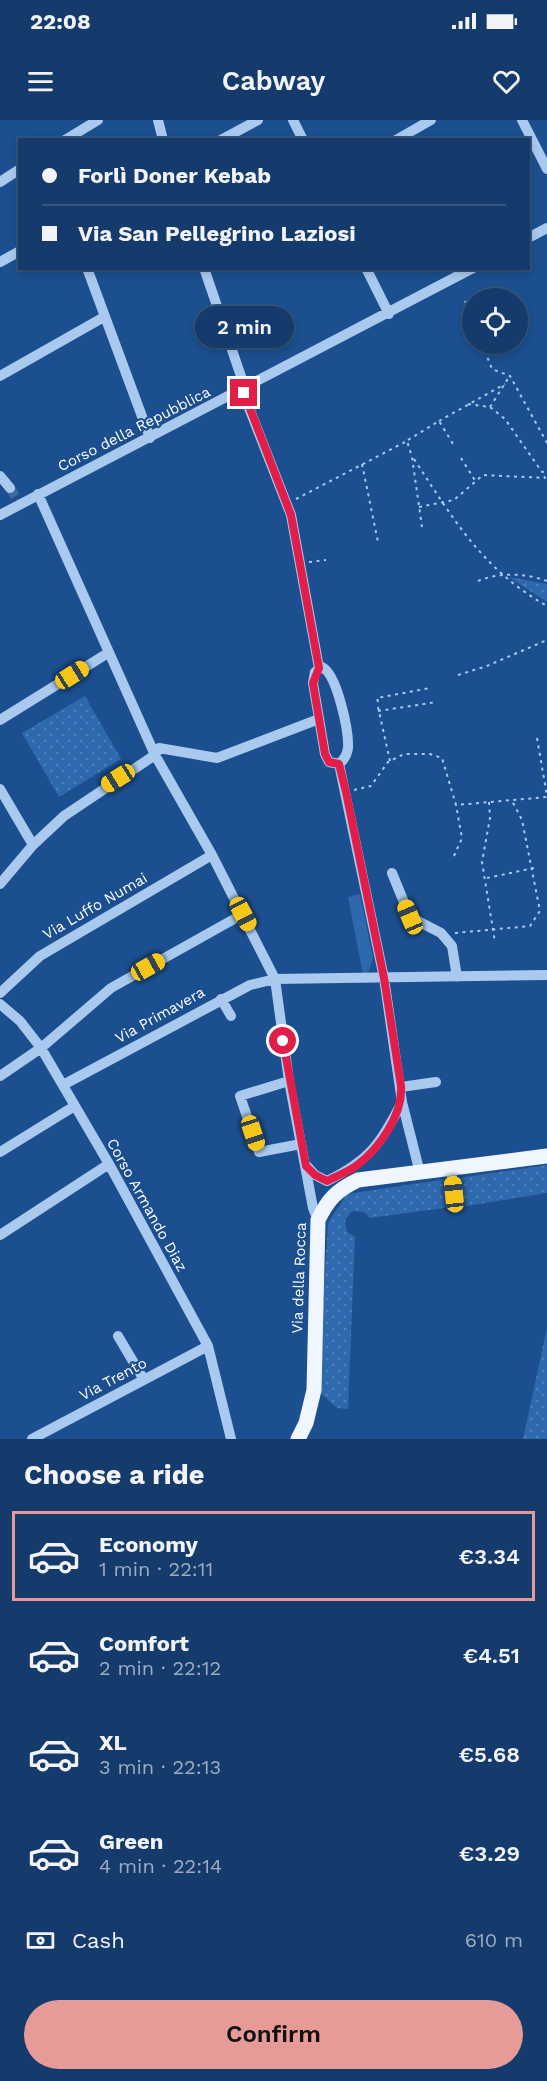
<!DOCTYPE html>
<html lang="en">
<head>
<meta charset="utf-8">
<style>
  :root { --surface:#143b6b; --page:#1d4271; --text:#f1f3f6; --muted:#9dadc1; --line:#33557e; --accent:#e69b98 }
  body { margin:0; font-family:"Work Sans",sans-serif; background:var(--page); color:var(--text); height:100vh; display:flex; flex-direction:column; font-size:22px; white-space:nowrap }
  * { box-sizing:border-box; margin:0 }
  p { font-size:20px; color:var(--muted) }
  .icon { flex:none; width:33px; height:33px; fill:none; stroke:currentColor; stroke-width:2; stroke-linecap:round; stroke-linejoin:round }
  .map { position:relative; height:1319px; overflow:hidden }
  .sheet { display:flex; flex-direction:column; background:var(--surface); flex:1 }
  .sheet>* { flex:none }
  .top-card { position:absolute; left:18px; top:18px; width:512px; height:132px; border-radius:0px; box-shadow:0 3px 9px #0003,0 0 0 2px var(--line); display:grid; align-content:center; height:132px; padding:0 24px; background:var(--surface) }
  .controls { position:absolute; left:462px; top:168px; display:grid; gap:12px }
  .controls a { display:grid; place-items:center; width:66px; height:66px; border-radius:50%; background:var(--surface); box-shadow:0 3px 9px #0003,0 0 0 2px var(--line); font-size:30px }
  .end { position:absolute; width:27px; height:27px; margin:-14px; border:8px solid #e11d48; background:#fff; box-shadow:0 0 0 3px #fff }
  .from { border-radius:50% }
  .bubble { position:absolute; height:42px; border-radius:21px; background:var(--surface); box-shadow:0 3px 9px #0003,0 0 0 2px var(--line); font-size:20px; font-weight:600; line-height:42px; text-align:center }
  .car { position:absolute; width:18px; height:36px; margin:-18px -9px; border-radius:8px; box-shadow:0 0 4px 2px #0007; background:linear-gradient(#f5c518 24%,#345 0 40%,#f5c518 0 76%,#345 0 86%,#f5c518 0) }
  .top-card b { display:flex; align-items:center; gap:21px; height:57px; font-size:22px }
  .top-card b+b { border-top:2px solid var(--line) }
  .top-card i { width:15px; height:15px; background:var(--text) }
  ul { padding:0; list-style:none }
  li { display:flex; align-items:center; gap:18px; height:90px; margin:0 12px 9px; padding:0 12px; border:3px solid transparent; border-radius:0px }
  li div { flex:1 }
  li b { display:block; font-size:22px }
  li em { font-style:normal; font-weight:600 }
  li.selected { border-color:var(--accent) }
  li>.icon { width:54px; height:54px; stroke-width:1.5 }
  h2 { padding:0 24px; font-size:27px; line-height:72px }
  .pay { display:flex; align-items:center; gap:15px; height:66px; padding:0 24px; font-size:22px }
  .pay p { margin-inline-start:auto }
  .primary-button { display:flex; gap:12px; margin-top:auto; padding:12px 24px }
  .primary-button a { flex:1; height:69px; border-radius:36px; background:var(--accent); color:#111; font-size:24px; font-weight:600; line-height:69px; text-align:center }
  .status { display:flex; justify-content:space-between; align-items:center; height:42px; padding:0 30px; background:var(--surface); direction:ltr }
  .status svg { height:16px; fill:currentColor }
  header { display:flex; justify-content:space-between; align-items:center; height:78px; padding:0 24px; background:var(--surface); font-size:27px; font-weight:600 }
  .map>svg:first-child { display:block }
  .grass { fill:url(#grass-dots) }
  .park { fill:#2e69ad }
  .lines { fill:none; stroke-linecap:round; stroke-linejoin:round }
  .minor-tunnel { stroke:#3d69a0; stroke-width:10; stroke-dasharray:10 5; stroke-linecap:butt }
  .path { stroke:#a9c9ee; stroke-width:2; stroke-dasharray:3 4.5; stroke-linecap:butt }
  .minor { stroke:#a9c9ee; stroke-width:10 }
  .major { stroke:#f0f6ff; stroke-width:15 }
  .route { stroke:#e11d48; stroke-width:8 }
  .labels { text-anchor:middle; stroke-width:4.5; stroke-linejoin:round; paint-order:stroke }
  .street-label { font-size:15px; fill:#fff; stroke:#1b4f8f }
</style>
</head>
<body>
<div class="status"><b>22:08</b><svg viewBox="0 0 49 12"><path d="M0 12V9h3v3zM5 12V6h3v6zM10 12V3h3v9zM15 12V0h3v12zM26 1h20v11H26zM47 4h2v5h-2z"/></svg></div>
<header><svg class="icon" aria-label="menu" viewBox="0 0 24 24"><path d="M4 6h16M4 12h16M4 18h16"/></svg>Cabway<svg class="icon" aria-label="heart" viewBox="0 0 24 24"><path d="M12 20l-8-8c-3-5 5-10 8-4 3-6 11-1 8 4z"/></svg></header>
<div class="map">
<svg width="547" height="1319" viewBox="0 0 547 1319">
  <defs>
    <pattern id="grass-dots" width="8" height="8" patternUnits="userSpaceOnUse" patternTransform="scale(1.5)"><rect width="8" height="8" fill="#2e69ad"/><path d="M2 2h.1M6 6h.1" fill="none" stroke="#4d80b9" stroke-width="1.8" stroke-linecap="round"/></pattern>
  </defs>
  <rect width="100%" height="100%" fill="#1b4f8f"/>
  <!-- grass -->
  <path class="grass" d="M509 457 547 464V482Z
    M85 576 121 639 59 677 22 613Z
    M547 1045V1073L460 1087 458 1058Z
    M447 1059 451 1087 370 1098 364 1092 352 1091 345 1100 347 1112 355 1117 348 1289 337 1288 318 1271 328 1103 347 1074Z
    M547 1208V1319H523Z"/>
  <!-- park -->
  <path class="park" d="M360 774 373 838 369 851 363 854 348 777Z"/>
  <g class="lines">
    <!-- minor-tunnel -->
    <path class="minor-tunnel" d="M10 368 17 379"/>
    <!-- path -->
    <path class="path" d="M465 181 472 197
      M482 224 492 249 510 256 547 323
      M468 284 490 287 505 299 542 352 547 351
      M490 287 509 257
      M439 301 505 264
      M408 320 439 301 453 324
      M461 338 476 362
      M414 339C454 400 482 449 547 486
      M362 344 378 422
      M296 379 407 321 412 337 422 407
      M419 387 454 380 483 355 545 358 542 352
      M309 442 326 440
      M478 461C500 452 525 453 547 461
      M458 555 487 546 547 520
      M378 582 377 578 430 568
      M378 587 390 641
      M378 591 437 582
      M537 618 547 676
      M354 670 371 666 388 642 404 634H430L442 638 456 685 547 677
      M489 682 490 698 482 742 495 822
      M454 736 462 718 456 685
      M487 758 534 748
      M455 813 530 806 540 791 522 700 511 679"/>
    <!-- minor -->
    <path class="minor" d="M158 0 163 20
      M293 0 303 20
      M522 0 547 49
      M65 20 98 0
      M221 20 258 0
      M396 20 431 0
      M0 62 20 49
      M528 118 547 108
      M0 142 20 131
      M87 148 150 318
      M204 148 245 268
      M366 148 389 194
      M0 256 104 197
      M242 270 291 395 319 548
      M0 356 10 368
      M38 374 155 635 212 735 275 859 289 961 313 1088 318 1100
      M0 395 473 148
      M322 547C337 554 349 611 348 628 347 635 344 640 339 644L329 642 325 634 313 563 315 552Z
      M0 600 108 533
      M339 644 384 858 402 982 420 1053
      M0 669 33 725
      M392 753 410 797 441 813 452 826 457 857
      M0 764 33 725 64 696 155 635 159 628 217 638 319 599
      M0 873 40 836 212 735
      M221 879 231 896
      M0 884 20 901 41 928 109 1044 208 1226 231 1319
      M0 956 41 928 111 868 243 794
      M289 961 240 976 259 1032 301 1024
      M63 965 250 865 275 859 547 855
      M401 967 436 962
      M0 1032 73 987
      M307 1046 315 1055 327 1061C370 1040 381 1023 402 982
      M451 1049 455 1088
      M0 1115 109 1044
      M118 1216 144 1260
      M32 1319 208 1226"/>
    <!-- major -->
    <path class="major" d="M298 1319 306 1303 314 1270 318 1100C328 1079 337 1070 358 1060L547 1036"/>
  </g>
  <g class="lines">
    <!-- route -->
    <path class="route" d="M244 273 291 395 319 548 313 563 325 634 329 642 339 644 346 672 384 858 401 966C403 995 379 1029 356 1046 348 1052 336 1056 327 1061L315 1055 306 1046 283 921"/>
  </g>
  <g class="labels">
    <!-- street labels -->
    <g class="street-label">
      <text transform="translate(134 309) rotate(-27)" y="5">Corso della Repubblica</text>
      <text transform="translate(95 786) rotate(-30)" y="5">Via Luffo Numai</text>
      <text transform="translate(160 895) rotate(-29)" y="5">Via Primavera</text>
      <text transform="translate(147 1085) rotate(61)" y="5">Corso Armando Diaz</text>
      <text transform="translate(299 1158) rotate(-88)" y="5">Via della Rocca</text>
      <text transform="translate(113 1259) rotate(-28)" y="5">Via Trento</text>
    </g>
  </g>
</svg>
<div class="controls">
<a><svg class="icon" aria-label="locate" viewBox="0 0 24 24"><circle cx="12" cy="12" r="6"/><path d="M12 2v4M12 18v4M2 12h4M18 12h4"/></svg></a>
</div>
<i class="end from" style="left:283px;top:921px"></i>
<i class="end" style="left:244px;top:273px"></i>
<div class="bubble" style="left:195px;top:186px;width:99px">2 min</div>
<i class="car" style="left:72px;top:555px;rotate:58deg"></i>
<i class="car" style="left:118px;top:658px;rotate:238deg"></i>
<i class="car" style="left:243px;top:794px;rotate:152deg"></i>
<i class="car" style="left:410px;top:797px;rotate:337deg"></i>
<i class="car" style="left:148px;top:847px;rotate:61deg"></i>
<i class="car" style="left:253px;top:1013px;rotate:162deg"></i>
<i class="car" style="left:454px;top:1074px;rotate:354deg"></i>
<div class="top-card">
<b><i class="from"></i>Forlì Doner Kebab</b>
<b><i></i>Via San Pellegrino Laziosi</b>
</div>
</div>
<section class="sheet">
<h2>Choose a ride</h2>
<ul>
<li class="selected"><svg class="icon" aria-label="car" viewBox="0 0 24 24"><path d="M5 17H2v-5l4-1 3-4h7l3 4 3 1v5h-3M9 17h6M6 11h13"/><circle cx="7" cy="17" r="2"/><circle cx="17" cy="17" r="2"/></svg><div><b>Economy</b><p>1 min · 22:11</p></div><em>€3.34</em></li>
<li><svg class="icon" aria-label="car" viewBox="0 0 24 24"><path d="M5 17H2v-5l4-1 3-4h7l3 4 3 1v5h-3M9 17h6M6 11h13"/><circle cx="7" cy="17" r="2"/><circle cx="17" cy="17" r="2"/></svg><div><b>Comfort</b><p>2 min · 22:12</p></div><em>€4.51</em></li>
<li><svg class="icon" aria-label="car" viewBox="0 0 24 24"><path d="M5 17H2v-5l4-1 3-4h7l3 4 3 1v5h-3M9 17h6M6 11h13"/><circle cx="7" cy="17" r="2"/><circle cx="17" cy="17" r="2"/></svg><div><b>XL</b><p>3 min · 22:13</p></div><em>€5.68</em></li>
<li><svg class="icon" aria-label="car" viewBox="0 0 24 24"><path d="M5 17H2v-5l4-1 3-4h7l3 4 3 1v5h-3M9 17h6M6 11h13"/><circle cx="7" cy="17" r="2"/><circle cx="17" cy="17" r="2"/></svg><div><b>Green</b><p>4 min · 22:14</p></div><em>€3.29</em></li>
</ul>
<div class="pay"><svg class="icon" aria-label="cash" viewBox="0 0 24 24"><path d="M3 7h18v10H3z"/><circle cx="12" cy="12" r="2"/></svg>Cash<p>610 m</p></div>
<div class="primary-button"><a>Confirm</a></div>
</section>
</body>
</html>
